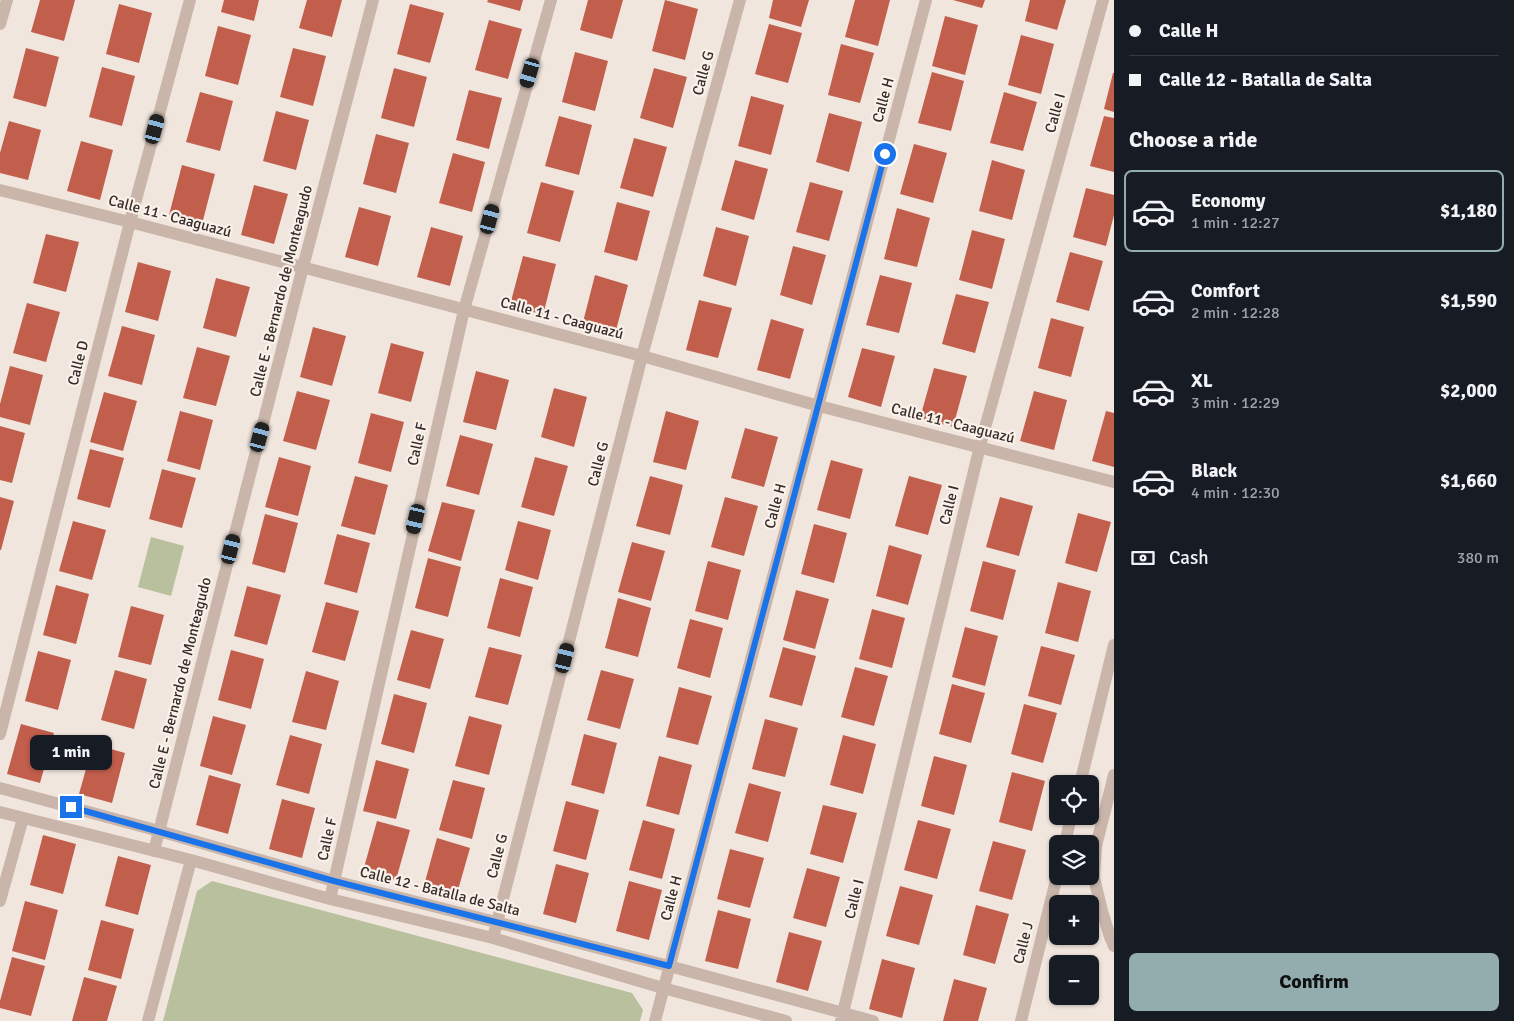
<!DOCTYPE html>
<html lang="en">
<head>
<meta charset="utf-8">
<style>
  :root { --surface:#171b24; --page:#20242c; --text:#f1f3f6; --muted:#9ea1a6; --line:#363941; --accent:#93adae }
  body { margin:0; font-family:Signika,sans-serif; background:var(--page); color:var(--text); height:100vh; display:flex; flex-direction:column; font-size:19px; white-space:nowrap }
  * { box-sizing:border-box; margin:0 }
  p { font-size:16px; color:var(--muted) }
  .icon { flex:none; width:28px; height:28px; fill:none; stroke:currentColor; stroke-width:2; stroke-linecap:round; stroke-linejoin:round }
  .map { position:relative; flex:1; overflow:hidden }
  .drawer { display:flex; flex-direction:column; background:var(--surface); width:400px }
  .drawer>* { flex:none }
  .guide { display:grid; align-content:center; height:110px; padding:0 15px; background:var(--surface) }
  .tools { position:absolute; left:1049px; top:775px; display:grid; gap:10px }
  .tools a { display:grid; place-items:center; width:50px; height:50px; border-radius:8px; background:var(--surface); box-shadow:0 1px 4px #0004; font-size:25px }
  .end { position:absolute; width:22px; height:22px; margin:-11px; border:6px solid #1a73e8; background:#fff; box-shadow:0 0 0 2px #fff }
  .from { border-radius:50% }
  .bubble { position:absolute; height:35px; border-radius:8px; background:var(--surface); box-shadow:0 1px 4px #0004; font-size:16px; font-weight:700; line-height:35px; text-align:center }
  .car { position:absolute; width:15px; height:30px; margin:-15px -8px; border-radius:6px; box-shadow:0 0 4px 1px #0007; background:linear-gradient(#222 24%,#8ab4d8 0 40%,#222 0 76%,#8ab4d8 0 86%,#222 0) }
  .guide b { display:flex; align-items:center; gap:18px; height:48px; font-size:19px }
  .guide b+b { border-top:1px solid var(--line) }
  .guide i { width:12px; height:12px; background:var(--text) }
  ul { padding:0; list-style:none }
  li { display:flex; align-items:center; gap:15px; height:82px; margin:0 10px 8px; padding:0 5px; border:2px solid transparent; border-radius:8px }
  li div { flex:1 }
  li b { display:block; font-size:19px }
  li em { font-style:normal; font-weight:700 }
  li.selected { border-color:var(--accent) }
  li>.icon { width:45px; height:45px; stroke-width:1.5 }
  h2 { padding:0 15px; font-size:22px; line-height:60px }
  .pay { display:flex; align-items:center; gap:12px; height:55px; padding:0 15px; font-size:19px }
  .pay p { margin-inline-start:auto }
  .primary-button { display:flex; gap:10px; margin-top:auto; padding:10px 15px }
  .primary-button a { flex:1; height:58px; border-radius:8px; background:var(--accent); color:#111; font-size:20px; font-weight:700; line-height:58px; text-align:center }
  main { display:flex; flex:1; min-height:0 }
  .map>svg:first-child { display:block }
  .green { fill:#b8c09e }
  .building { fill:#c15e4c }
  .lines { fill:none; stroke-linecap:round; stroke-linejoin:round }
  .minor { stroke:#c9b5aa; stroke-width:12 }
  .route { stroke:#1a73e8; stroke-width:6 }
  .labels { text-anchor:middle; stroke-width:4.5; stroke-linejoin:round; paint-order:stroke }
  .street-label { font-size:15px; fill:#372c29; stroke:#f9f1ea }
</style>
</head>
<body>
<main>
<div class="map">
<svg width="1114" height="1021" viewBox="0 0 1114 1021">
  <rect width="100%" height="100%" fill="#f1e6de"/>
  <!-- green -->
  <path class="green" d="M151 537 184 546 171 596 138 587Z
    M212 881 632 993 643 1010 640 1021H163L197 891Z"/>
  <!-- building -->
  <path class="building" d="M40 0H75L64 41 31 32Z
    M224 0H259L254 21 221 12Z
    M307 0H342L332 37 299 28Z
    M488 0H523L520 11 487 2Z
    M588 0H623L612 39 580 30Z
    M665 0 698 9 685 60 652 51Z
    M773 0H809L801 27 769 18Z
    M855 0H890L878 46 845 37Z
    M953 0H985L982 8Z
    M1030 0H1066L1057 30 1025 21Z
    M119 4 152 13 139 63 106 54Z
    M410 4 444 13 430 63 397 54Z
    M945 16 978 25 965 75 932 66Z
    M489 20 522 29 508 79 475 70Z
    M769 24 802 33 788 83 755 74Z
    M218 26 251 35 238 85 205 76Z
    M1021 35 1054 44 1041 94 1008 85Z
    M841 44 874 53 860 103 828 95Z
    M26 48 59 57 46 107 13 98Z
    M293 48 326 56 313 106 280 97Z
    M575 52 608 61 595 111 562 102Z
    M102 67 135 76 122 126 89 117Z
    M394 68 427 77 414 127 381 118Z
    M654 68 687 77 673 128 640 118Z
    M932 72 964 81 951 131 918 123Z
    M1113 73H1114V112L1104 109Z
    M469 90 502 98 489 149 456 140Z
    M200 92 233 101 220 151 186 142Z
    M1004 92 1037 102 1023 151 990 143Z
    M751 96 784 105 771 155 738 146Z
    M276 111 309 120 296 170 263 161Z
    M829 113 862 122 849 172 816 162Z
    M559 116 592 125 579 175 545 166Z
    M1104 116 1114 118V172L1090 166Z
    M9 121 41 130 28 180 0 173V153Z
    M376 134 409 143 396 193 363 184Z
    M634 138 667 147 653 197 620 188Z
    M81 141 113 150 100 200 67 191Z
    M914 144 947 153 933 203 900 194Z
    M453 153 485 162 472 212 439 203Z
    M735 160 768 169 754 220 721 210Z
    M992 160 1025 170 1012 220 979 211Z
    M182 165 215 174 202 224 169 215Z
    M541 182 574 191 560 242 527 233Z
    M810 182 843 191 829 241 796 232Z
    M254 185 288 194 274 244 241 235Z
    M1086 188 1114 195V215L1106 246 1073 237Z
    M617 202 650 211 637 261 604 252Z
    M359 207 391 216 378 266 345 257Z
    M897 208 930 218 917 267 884 259Z
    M431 227 463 236 450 286 417 277Z
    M716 227 749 236 736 286 703 276Z
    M972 230 1005 239 992 289 959 280Z
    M46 234 79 242 66 292 33 283Z
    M793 246 826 255 812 305 780 295Z
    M1070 252 1103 261 1089 311 1056 302Z
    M523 256 556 264 543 315 510 305Z
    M138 262 171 271 158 321 125 312Z
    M595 275 628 285 615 334 582 326Z
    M880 275 912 283 899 333 866 325Z
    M216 278 250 287 236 337 203 328Z
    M956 294 989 302 975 353 942 344Z
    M699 300 732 308 718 358 686 350Z
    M27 303 60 312 46 362 13 353Z
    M1051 318 1084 327 1071 377 1038 368Z
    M771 319 804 329 790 379 757 370Z
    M122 326 155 335 142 385 108 376Z
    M313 327 346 336 332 386 300 377Z
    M391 343 424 352 411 402 378 393Z
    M197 347 230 356 216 406 183 398Z
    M862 348 895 356 881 407 848 397Z
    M10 366 43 375 30 425 0 417V404Z
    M934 368 967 376 953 427 920 418Z
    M476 371 509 380 496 430 463 422Z
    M554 388 587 397 574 447 541 437Z
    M297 391 330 400 316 450 283 441Z
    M1034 391 1067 400 1054 450 1020 441Z
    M104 392 137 401 123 451 90 442Z
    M180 411 213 420 200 470 167 461Z
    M666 411 699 421 686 470 653 462Z
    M1106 411 1114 413V467L1092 461Z
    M371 413 404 422 391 472 358 463Z
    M0 426 25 433 12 483 0 480Z
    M745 428 778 437 764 487 731 478Z
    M460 435 493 444 479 495 446 486Z
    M90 449 124 458 110 508 77 499Z
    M279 457 311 466 298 516 265 507Z
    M535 457 568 466 554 516 521 507Z
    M831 460 863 469 850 519 817 510Z
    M162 469 196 478 182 528 149 519Z
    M355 476 388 485 375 535 341 526Z
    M650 476 683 485 670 535 636 526Z
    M909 476 942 485 928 535 895 526Z
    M0 497 14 501 1 550H0Z
    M725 497 758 506 744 556 711 547Z
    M1000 497 1033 506 1019 556 986 547Z
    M442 502 475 510 461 561 428 551Z
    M1078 513 1111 522 1097 572 1065 563Z
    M265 514 298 523 285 573 252 564Z
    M73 521 106 530 92 580 59 571Z
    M518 521 551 530 538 580 505 570Z
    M814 524 847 533 834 583 801 574Z
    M337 534 370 543 357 593 324 584Z
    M632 542 665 551 651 601 618 592Z
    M889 545 922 555 908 605 876 596Z
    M428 558 461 567 448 617 415 608Z
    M708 561 741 570 728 620 695 611Z
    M983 561 1016 570 1003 620 970 611Z
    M500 578 533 587 520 637 487 628Z
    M1058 582 1091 591 1078 642 1045 633Z
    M56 585 89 594 76 644 43 635Z
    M247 586 281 595 267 645 234 636Z
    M796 590 829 599 815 649 783 640Z
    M618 598 651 608 638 657 605 648Z
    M326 602 359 611 345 661 312 652Z
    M131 606 164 615 151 665 118 657Z
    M872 609 905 618 892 668 859 659Z
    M690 619 723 628 710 678 677 668Z
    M965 627 998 636 985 686 952 677Z
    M411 630 444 639 430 689 397 680Z
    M1041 646 1075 655 1061 705 1028 696Z
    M489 647 522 655 508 705 475 697Z
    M783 647 816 656 802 706 769 697Z
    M231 650 264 659 251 709 218 700Z
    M38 651 71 660 58 710 25 701Z
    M855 667 888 676 874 726 841 717Z
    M115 670 147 679 134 729 101 720Z
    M601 670 634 679 620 729 587 720Z
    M306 671 339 681 326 730 292 722Z
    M952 684 985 693 971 743 939 734Z
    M679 687 712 696 698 745 666 737Z
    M394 694 427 703 414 753 381 744Z
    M1024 704 1057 713 1043 763 1011 754Z
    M213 716 246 725 232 775 200 766Z
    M469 716 502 725 489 775 455 766Z
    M765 719 798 728 785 777 752 769Z
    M21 724 54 733 40 783 7 774Z
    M584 734 617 743 604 794 571 785Z
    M290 735 322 744 309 794 276 785Z
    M843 735 876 744 863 794 830 785Z
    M93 744 125 753 112 803 79 794Z
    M659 756 692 765 679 815 646 806Z
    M934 756 967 765 954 815 921 806Z
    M376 760 409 769 396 819 363 811Z
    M1012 772 1045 781 1032 831 999 822Z
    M209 775 241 784 228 834 196 825Z
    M453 780 485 788 472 839 439 830Z
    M749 783 781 792 768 842 735 833Z
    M282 799 315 808 302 858 269 849Z
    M566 801 599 810 586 860 553 851Z
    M823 805 857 813 843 863 810 854Z
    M643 820 675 829 662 879 629 870Z
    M918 820 951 829 937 879 904 870Z
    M377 821 410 830 396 880 363 871Z
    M43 835 76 844 63 894 30 885Z
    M437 838 470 848 456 897 423 889Z
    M993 841 1026 850 1012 900 979 891Z
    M730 849 764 858 750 908 717 899Z
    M118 856 151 865 138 915 105 906Z
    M556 864 589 873 576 923 543 914Z
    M807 868 840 877 826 927 793 918Z
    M629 881 662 890 649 940 616 931Z
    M900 886 933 895 919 945 886 936Z
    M25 901 58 910 45 960 12 951Z
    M976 905 1009 914 995 964 963 955Z
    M718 910 751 919 738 969 705 961Z
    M101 920 134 929 121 979 88 970Z
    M789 932 822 941 808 991 776 982Z
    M12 957 45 966 31 1016 0 1008V1001Z
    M882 959 915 968 902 1018 869 1009Z
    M84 977 117 986 107 1021H72Z
    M954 979 987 988 978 1021H943Z"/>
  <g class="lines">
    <!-- minor -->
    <path class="minor" d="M0 24 7 0
      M0 190 130 222 642 356 819 406 1114 482
      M0 734 130 222 190 0
      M1114 775 1096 846 1094 878 1102 911 1110 937 1114 946
      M1080 784 1114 645
      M0 788 159 831 334 881 669 966 873 1021
      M0 812 191 860 330 899 493 938 663 988 786 1021
      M1065 844 1071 816
      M154 851 303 267 373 0
      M330 899 464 310 551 0
      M0 901 23 818
      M493 938 642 356 740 0
      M148 1021 191 860
      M655 1021 926 0
      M841 1021 980 446 1103 0
      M1021 1021 1058 872"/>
  </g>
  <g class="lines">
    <!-- route -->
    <path class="route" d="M71 807 334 881 669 966 885 154"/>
  </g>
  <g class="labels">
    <!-- street labels -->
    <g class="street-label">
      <text transform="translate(703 73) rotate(-75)" y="5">Calle G</text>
      <text transform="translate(883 100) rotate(-75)" y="5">Calle H</text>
      <text transform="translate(1055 113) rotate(-75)" y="5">Calle I</text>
      <text transform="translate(170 216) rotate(15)" y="5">Calle 11 - Caaguazú</text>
      <text transform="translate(281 291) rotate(-76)" y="5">Calle E - Bernardo de Monteagudo</text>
      <text transform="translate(562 318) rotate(15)" y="5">Calle 11 - Caaguazú</text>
      <text transform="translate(78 363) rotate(-76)" y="5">Calle D</text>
      <text transform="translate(953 423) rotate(14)" y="5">Calle 11 - Caaguazú</text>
      <text transform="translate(417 444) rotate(-77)" y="5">Calle F</text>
      <text transform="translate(598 464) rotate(-76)" y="5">Calle G</text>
      <text transform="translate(949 505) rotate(-76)" y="5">Calle I</text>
      <text transform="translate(775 506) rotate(-75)" y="5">Calle H</text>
      <text transform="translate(180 683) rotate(-76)" y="5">Calle E - Bernardo de Monteagudo</text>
      <text transform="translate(327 839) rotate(-77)" y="5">Calle F</text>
      <text transform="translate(497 856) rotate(-76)" y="5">Calle G</text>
      <text transform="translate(440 891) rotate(14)" y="5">Calle 12 - Batalla de Salta</text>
      <text transform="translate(671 898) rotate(-75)" y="5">Calle H</text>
      <text transform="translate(854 899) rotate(-76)" y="5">Calle I</text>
      <text transform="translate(1023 943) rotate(-76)" y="5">Calle J</text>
    </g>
  </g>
</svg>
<div class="tools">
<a><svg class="icon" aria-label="locate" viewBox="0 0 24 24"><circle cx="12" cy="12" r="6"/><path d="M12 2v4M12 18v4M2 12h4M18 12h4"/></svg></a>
<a><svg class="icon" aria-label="layers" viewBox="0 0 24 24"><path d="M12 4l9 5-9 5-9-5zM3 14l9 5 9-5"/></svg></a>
<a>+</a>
<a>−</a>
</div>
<i class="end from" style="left:885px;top:154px"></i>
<i class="end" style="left:71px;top:807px"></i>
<div class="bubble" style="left:30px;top:735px;width:82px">1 min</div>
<i class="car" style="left:530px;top:73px;rotate:196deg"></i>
<i class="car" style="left:155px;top:129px;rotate:15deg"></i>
<i class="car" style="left:490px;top:219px;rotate:15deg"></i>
<i class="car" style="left:260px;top:437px;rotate:15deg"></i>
<i class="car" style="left:416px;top:519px;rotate:193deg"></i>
<i class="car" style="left:231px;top:549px;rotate:14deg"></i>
<i class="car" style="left:565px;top:658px;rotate:14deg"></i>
</div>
<section class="drawer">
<div class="guide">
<b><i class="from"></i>Calle H</b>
<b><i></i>Calle 12 - Batalla de Salta</b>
</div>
<h2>Choose a ride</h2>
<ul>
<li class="selected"><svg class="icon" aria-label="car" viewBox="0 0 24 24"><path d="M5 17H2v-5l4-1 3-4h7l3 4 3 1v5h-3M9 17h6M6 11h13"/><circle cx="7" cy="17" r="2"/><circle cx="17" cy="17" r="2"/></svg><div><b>Economy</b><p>1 min · 12:27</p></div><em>$1,180</em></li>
<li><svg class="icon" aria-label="car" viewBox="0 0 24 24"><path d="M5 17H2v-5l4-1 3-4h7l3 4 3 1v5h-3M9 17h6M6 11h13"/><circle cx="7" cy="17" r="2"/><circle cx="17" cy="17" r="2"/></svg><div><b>Comfort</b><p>2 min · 12:28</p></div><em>$1,590</em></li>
<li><svg class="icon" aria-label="car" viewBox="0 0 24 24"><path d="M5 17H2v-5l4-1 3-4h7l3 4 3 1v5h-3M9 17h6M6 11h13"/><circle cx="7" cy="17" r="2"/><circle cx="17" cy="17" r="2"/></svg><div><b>XL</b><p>3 min · 12:29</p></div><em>$2,000</em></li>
<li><svg class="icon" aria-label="car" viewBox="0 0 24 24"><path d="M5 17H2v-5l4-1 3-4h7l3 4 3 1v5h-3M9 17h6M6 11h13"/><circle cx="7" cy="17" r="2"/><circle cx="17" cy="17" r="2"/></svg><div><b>Black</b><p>4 min · 12:30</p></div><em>$1,660</em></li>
</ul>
<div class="pay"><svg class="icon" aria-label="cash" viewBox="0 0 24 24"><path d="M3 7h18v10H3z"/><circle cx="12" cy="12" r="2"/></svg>Cash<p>380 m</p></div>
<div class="primary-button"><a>Confirm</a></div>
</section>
</main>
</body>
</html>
